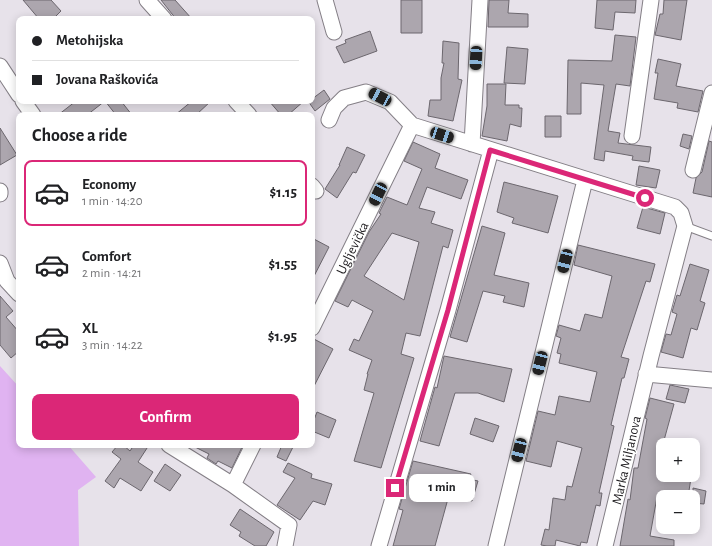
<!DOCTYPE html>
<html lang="en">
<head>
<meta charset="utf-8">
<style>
  :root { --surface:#fff; --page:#f2f2f2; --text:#202124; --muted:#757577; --line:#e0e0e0; --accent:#db2777 }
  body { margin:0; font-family:"Alegreya Sans",sans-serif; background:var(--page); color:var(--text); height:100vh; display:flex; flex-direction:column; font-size:15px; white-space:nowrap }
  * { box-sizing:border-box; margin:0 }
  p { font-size:13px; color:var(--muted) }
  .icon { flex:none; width:22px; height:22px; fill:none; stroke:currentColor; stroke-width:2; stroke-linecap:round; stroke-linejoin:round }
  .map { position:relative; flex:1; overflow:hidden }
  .sheet { position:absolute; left:16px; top:112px; width:299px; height:336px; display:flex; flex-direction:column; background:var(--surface); border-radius:8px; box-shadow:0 2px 10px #0003 }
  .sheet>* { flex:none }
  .hud { position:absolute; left:16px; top:16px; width:299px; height:88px; border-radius:8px; box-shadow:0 2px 10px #0003; display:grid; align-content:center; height:88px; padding:0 16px; background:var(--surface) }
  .controls { position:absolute; left:656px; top:438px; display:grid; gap:8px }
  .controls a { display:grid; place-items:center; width:44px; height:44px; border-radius:8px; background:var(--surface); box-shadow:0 2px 10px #0003; font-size:20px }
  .end { position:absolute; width:18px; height:18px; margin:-9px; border:5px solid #db2777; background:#fff; box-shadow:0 0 0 2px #fff }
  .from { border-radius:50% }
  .bubble { position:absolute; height:28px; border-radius:8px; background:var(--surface); box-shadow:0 2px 10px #0003; font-size:13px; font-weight:700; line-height:28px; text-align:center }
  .car { position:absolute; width:12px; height:24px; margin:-12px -6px; border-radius:5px; box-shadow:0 0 3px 1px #0007; background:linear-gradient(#222 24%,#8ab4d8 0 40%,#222 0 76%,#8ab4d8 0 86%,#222 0) }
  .hud b { display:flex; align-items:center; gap:14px; height:38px; font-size:15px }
  .hud b+b { border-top:1px solid var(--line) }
  .hud i { width:10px; height:10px; background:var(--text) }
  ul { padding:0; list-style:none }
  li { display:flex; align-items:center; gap:12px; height:66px; margin:0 8px 6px; padding:0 8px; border:2px solid transparent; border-radius:8px }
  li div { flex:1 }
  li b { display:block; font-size:15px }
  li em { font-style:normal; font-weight:700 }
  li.current { border-color:var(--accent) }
  li>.icon { width:36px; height:36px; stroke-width:1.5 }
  h2 { padding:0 16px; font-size:18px; line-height:48px }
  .button { display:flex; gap:8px; margin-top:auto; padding:8px 16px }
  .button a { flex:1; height:46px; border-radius:8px; background:var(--accent); color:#fff; font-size:16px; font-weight:700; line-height:46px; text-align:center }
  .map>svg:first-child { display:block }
  .green { fill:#e0b3f1 }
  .building { fill:#aca6ae; stroke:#6c676e; fill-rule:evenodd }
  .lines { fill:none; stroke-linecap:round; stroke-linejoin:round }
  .lane-casing { stroke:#847f86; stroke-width:9 }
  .street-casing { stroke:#847f86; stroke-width:17 }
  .lane { stroke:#fff; stroke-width:7 }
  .street { stroke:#fff; stroke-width:15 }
  .route { stroke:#db2777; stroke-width:5 }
  .labels { text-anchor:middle; stroke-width:3; stroke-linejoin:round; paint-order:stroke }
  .street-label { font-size:14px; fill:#232124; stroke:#fff }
</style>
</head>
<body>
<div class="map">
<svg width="712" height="546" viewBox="0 0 712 546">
  <rect width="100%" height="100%" fill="#e7e2ea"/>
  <!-- green -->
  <path class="green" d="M0 366 19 387V445H68L96 477 78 490 79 546H0Z"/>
  <!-- building -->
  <path class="building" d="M23 0H51L61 11 53 19H39Z
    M161 0H175L192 19H176Z
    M401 0H422V33H401Z
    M489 0H509L508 13 528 14V27H488Z
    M597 0H636L635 13 615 12 613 30 595 28Z
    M664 0H687L681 40 655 35 660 14H663Z
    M370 31 377 51 344 63 336 47 346 43 345 40Z
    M615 35 636 37 630 86 616 84 608 131 620 133 618 143 651 147 649 162 632 160 633 156 605 151 604 161 594 159 604 85 581 83V114H567L568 60 612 61Z
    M443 41 459 43 458 79 462 80 453 121 428 116 430 100H441V78L444 63H442Z
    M507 47 528 49 525 84 504 83Z
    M658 59 681 64 676 86 703 91 698 112 677 108 678 103 654 99 658 73H655Z
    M487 84H506L505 105H519V108H522L521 127 510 124 507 141 482 136 487 106Z
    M324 90 330 99 315 111 308 101H312V99Z
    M76 101H105L87 115H58Z
    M105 101H121L132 115H116Z
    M192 101H211L196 115H175Z
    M269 101H304L288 115H281Z
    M545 116H561V137H545Z
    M0 128 17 155 0 165Z
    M683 134 692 136 689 149 680 146Z
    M709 141 712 142V197L693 193 696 178 702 172Z
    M413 142 440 154 435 168 468 180 461 199 427 187 419 208 435 212 431 223 453 230 448 248 443 246 420 336 406 333 401 354 414 358 381 468 354 461 374 393 364 390 368 374H367L372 360 349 350 354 339 359 341 373 311 352 300 348 307 335 301 369 232 381 214 379 213 387 197 407 205 422 169 404 161ZM392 233 419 242 404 300 364 276Z
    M347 147 365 155 356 173 353 172 337 198 325 189 340 165H339Z
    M639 166 660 170 656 188 636 185Z
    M504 182 558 196 548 233 512 223 514 218 497 212Z
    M643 207 665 213 660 234 637 228Z
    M482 226 505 233 494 275 529 283 524 307 503 302 505 296 483 291 467 342 450 337Z
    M312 238 329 247 312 280Z
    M578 245 655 264 650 282 646 281 621 357 629 359 624 378H622L611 425 614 426 599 493H602L600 506 596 505 587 543 581 542 580 546 556 540 555 546H547L541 545 545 529 549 530 553 498 565 500 567 486 572 487 582 448 557 441 551 467 526 461 538 411 555 415 559 396 590 402 597 372 559 363 561 354 557 353 561 338 556 336 559 325 580 331 585 314 602 318 612 276 574 265Z
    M690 264 709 270 700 301 705 303 697 330 691 328 683 358 661 352 666 334 671 335 677 314 672 312 677 295 680 296Z
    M0 296 13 311 6 317 19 332V351L11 358 0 345Z
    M312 338 333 349 312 390Z
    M444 356 512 369 504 402 478 393H455L439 446 420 441 435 387 437 388Z
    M670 385 689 389 685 403 666 399Z
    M650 398 674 404 663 444V475L691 478 688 497H657L650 536 674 540V546H620L628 499 630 500 634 468H638L647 419 645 418Z
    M317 412 336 420 329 438 312 431V425Z
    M475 418 499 426 493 442 470 434Z
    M118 445H123L130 451 134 445H149L138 462 153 472 141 491 120 478 114 488 105 481 121 459 112 452Z
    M191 445H243L232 468 218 461 216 464 207 458 209 454Z
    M282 445H294L286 461 277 457Z
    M413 461 471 474 469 479 478 481 472 501 449 495 435 546H393L403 510 399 509Z
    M288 463 312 474 311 478 332 484 325 505 313 501 300 520 277 505 295 478 283 472Z
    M165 464 181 475 170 491 154 481Z
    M693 488 706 491 704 504 693 503Z
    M240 509 274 532 266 546H255L239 536 241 532 230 525Z"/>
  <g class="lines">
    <defs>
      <path id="lane" d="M685 226 712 236"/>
      <path id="street" d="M147 0 164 19
        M325 0 334 32
        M0 66 19 95
        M23 101 33 115
        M236 101 249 115
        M329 120 334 108 344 98 366 92 390 102 412 125 675 207 681 213 685 226 651 356 605 546
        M632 136 651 0
        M472 144 480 0
        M693 170 712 93
        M312 186 316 191
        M0 191V194
        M0 263 7 281 19 294
        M312 328 412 125
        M646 374 712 380
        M169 445 233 485 289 525 285 546
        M233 485 253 445
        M379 546 448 310 491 150
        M496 546 585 180"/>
    </defs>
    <!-- lane casing -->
    <use href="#lane" class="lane-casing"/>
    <!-- street casing -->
    <use href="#street" class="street-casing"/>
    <!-- lane -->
    <use href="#lane" class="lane"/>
    <!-- street -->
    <use href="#street" class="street"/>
  </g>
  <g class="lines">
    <!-- route -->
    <path class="route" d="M395 488 448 310 490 150 645 198"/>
  </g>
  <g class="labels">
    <!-- street labels -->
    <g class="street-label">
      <text transform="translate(352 248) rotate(-64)" y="5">Ugljevička</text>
      <text transform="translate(626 460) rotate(-77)" y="5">Marka Miljanova</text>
    </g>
  </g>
</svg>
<div class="controls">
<a>+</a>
<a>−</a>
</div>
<i class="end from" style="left:645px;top:198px"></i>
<i class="end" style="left:395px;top:488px"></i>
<div class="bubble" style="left:409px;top:474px;width:66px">1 min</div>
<i class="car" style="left:476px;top:58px;rotate:183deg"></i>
<i class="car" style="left:380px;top:97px;rotate:298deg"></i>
<i class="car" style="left:442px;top:135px;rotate:108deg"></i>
<i class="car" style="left:378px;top:194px;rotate:206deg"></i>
<i class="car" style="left:565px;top:261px;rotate:194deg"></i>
<i class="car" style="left:540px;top:363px;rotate:194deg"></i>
<i class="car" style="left:519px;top:450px;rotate:194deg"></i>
<div class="hud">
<b><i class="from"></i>Metohijska</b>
<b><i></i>Jovana Raškovića</b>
</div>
<section class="sheet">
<h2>Choose a ride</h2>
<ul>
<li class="current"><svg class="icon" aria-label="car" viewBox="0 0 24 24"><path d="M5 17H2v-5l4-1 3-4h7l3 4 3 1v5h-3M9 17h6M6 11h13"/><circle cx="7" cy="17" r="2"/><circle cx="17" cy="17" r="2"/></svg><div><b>Economy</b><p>1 min · 14:20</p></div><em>$1.15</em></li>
<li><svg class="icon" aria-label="car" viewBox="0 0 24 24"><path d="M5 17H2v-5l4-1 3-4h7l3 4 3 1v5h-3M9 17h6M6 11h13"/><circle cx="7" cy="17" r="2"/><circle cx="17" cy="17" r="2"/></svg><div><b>Comfort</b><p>2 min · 14:21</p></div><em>$1.55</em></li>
<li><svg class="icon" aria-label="car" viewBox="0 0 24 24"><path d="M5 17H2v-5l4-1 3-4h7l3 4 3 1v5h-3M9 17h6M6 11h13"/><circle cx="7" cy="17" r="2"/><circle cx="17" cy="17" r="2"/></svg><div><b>XL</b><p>3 min · 14:22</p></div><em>$1.95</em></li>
</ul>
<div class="button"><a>Confirm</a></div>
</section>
</div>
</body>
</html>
